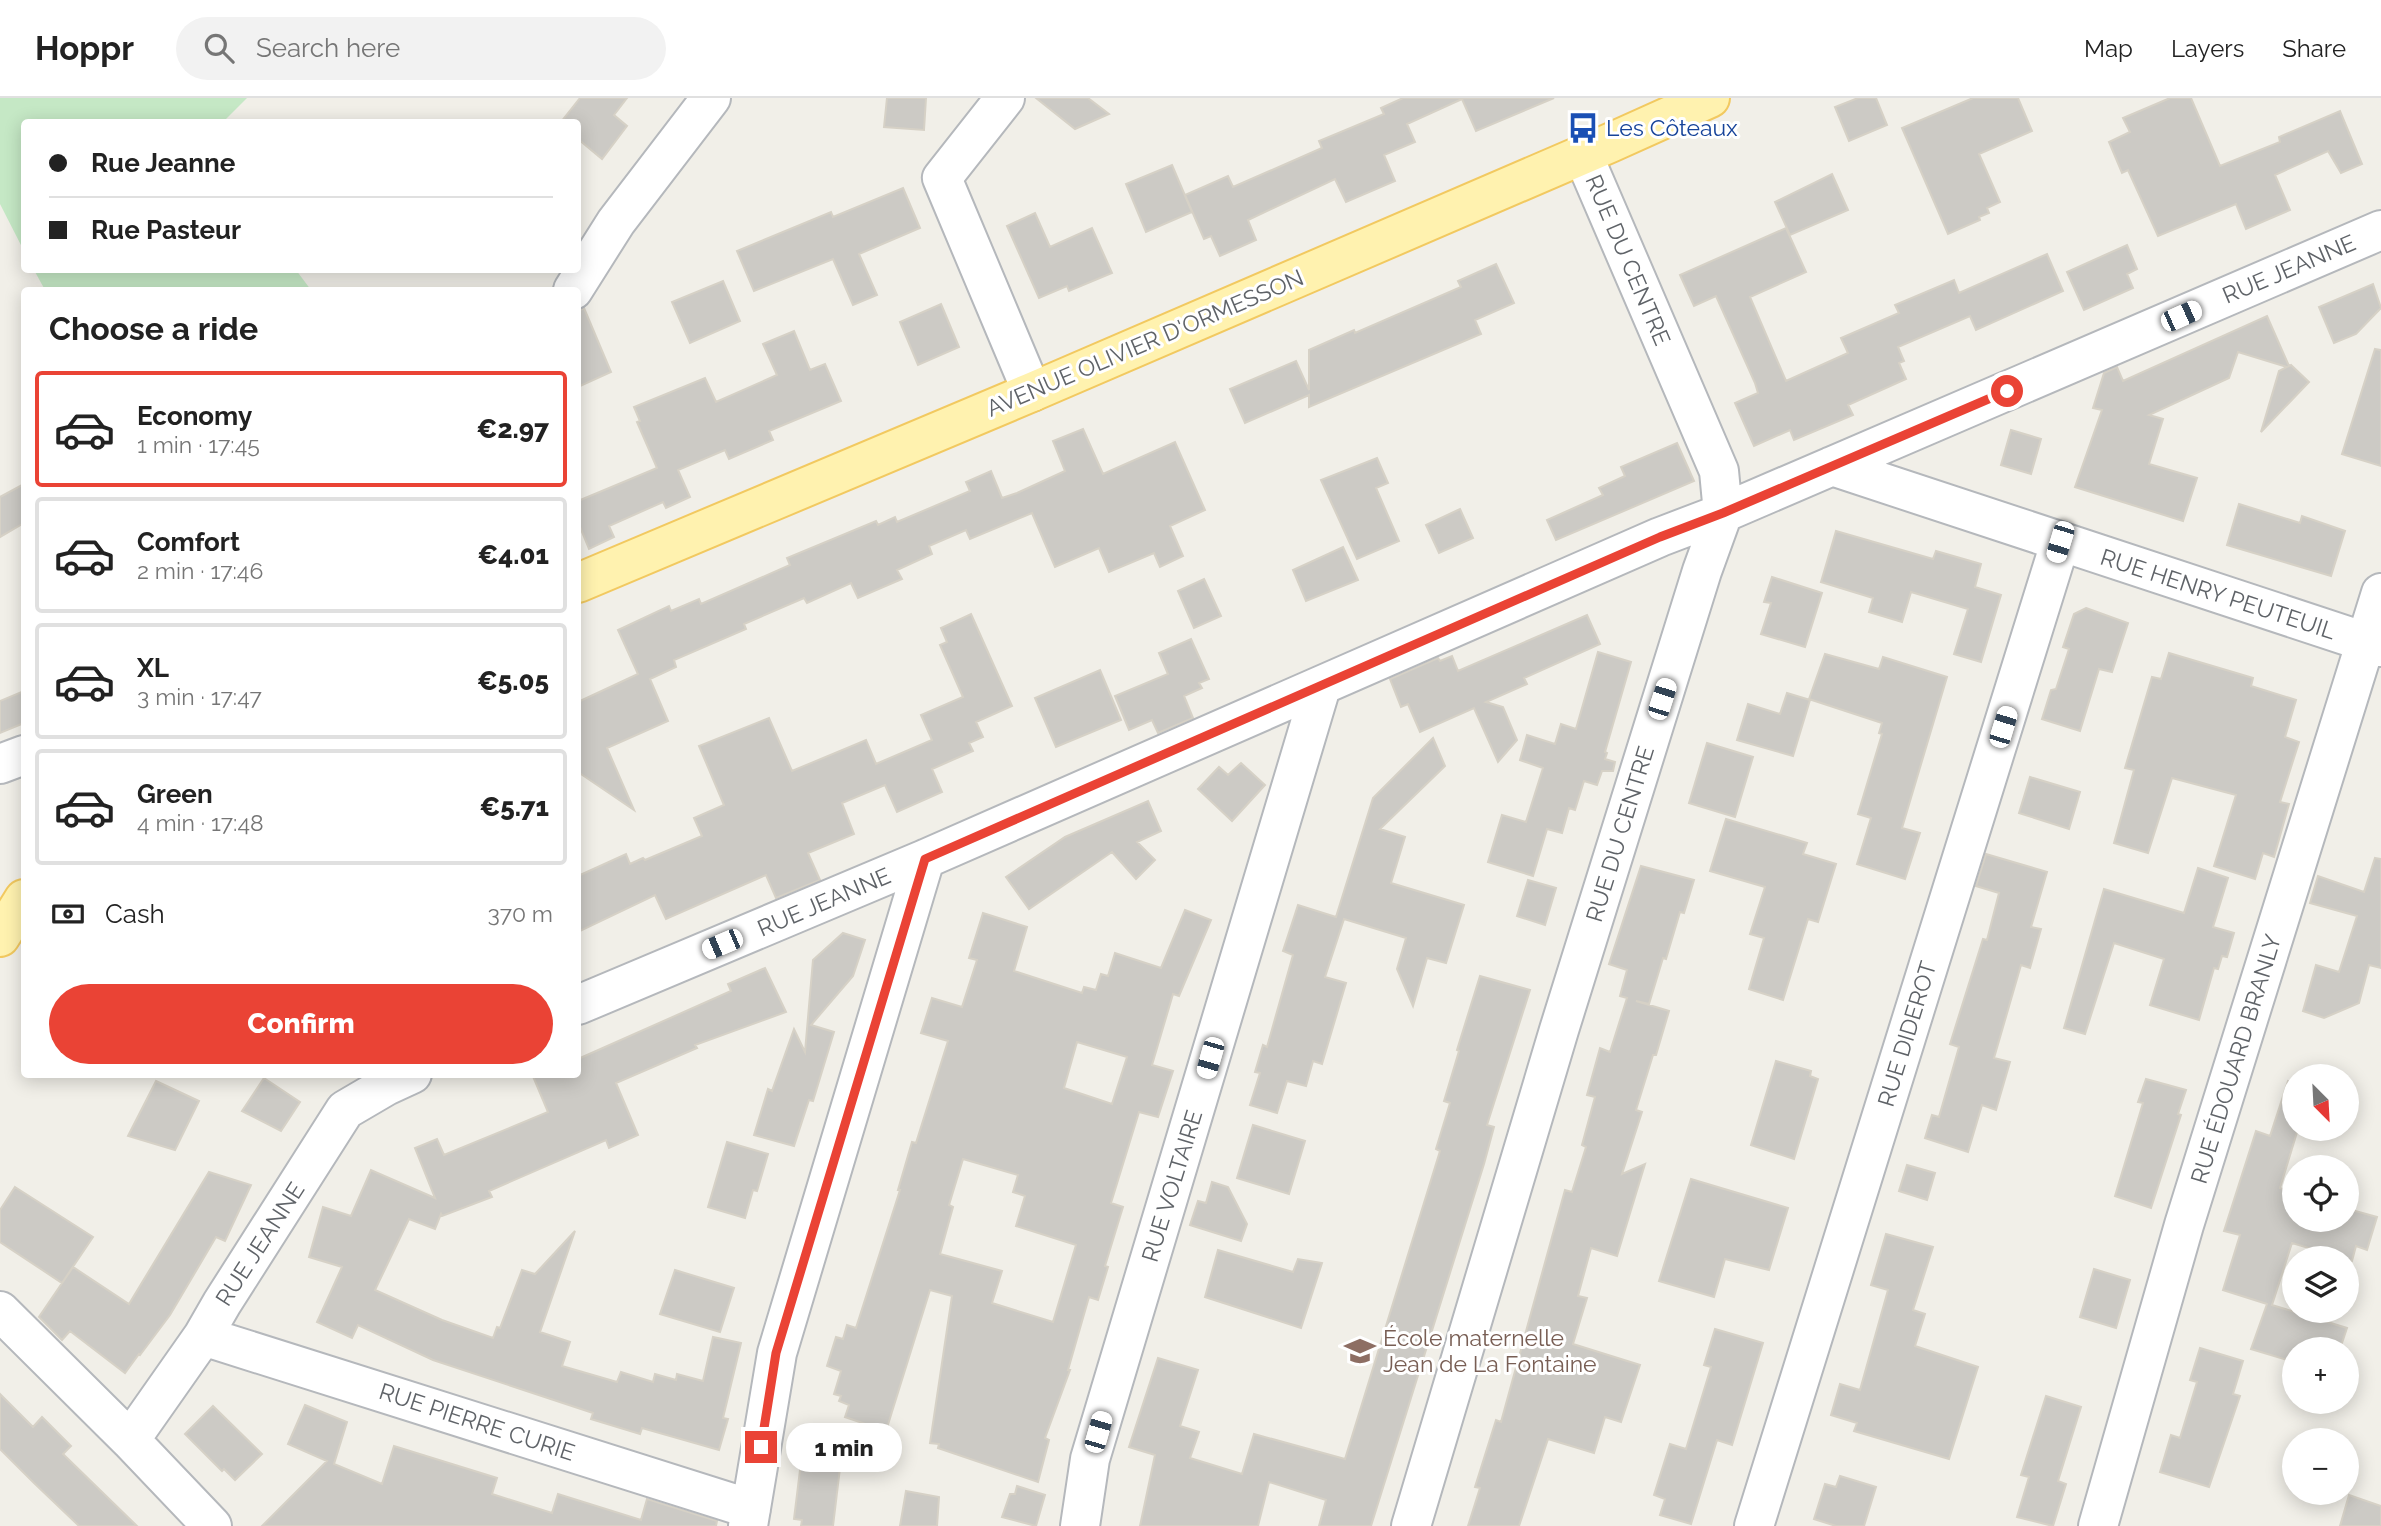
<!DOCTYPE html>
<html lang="en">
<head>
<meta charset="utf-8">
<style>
  :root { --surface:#fff; --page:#f2f2f2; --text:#222; --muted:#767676; --line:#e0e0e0; --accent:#ea4335 }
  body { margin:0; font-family:Raleway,sans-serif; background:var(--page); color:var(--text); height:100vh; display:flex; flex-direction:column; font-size:26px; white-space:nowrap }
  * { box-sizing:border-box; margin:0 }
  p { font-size:23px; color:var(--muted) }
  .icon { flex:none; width:38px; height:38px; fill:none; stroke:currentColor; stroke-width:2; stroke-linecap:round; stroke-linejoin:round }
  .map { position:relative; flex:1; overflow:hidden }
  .sheet { position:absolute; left:21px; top:189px; width:560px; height:791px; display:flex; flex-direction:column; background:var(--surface); border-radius:7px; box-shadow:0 4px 18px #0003 }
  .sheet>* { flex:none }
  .banner { position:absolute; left:21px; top:21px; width:560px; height:154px; border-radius:7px; box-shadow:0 4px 18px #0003; display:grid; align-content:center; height:154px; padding:0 28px; background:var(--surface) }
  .needle { width:46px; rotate:156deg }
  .controls { position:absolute; left:2282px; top:966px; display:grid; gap:14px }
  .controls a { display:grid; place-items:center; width:77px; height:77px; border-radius:50%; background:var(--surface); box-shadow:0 4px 18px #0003; font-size:35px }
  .end { position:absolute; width:32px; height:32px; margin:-16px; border:9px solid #ea4335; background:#fff; box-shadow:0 0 0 4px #fff }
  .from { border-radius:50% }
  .bubble { position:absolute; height:49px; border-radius:24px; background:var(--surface); box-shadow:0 4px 18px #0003; font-size:23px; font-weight:800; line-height:49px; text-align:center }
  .car { position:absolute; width:21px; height:42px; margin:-21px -10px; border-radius:9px; box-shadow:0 0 5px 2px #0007; background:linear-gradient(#fff 24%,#345 0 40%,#fff 0 76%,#345 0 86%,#fff 0) }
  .banner b { display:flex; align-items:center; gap:24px; height:66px; font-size:26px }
  .banner b+b { border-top:2px solid var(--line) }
  .banner i { width:18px; height:18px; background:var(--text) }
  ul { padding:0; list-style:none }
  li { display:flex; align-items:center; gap:21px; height:116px; margin:0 14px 10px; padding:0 14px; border:4px solid var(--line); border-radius:7px }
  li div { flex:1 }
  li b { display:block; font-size:26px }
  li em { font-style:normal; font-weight:800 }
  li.current { border-color:var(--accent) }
  li>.icon { width:63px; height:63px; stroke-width:1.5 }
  h2 { padding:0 28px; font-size:32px; line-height:84px }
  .pay { display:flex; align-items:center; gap:18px; height:77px; padding:0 28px; font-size:26px }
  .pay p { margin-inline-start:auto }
  .primary-button { display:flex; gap:14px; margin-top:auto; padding:14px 28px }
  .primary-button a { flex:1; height:80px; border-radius:42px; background:var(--accent); color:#fff; font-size:28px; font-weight:800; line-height:80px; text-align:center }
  header { display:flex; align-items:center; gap:42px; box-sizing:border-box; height:98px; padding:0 35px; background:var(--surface); border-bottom:2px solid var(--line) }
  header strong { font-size:33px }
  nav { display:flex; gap:38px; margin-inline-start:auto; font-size:24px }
  .search { width:490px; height:63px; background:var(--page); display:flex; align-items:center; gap:18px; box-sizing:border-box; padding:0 24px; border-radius:38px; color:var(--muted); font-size:26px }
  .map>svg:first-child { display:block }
  .green { fill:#c5e8c5 }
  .building { fill:#cccac5; stroke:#d6d1c6; stroke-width:2; fill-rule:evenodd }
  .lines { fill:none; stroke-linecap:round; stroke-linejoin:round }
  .minor-casing { stroke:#b5b8bc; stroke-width:42 }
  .major-casing { stroke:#f2c960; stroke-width:42 }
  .minor { stroke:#fff; stroke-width:38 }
  .major { stroke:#fff2af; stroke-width:38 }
  .route { stroke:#ea4335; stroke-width:9 }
  .labels { text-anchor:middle; stroke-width:6; stroke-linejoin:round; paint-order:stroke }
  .transit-label { font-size:23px; fill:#164399; stroke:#fff; text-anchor:start }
  .street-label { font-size:23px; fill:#5f6368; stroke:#fff }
  .education-label { font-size:23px; fill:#785e54; stroke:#fff; text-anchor:start }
</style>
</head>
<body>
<header>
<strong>Hoppr</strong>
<div class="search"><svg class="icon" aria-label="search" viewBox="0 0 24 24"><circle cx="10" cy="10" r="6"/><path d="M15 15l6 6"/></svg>Search here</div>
<nav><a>Map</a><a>Layers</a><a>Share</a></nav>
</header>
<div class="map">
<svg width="2381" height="1428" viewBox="0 0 2381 1428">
  <rect width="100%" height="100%" fill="#f1efe8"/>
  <!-- green -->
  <path class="green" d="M0 0H247L223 24H24V153L0 106Z
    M34 172H296L311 192H45Z"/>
  <!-- building -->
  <path class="building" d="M580 0H627L614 17 627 28 602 61 578 41V24H561Z
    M887 0H926L924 32 884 29Z
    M1036 0H1088L1109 16 1075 31Z
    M1403 0H1554L1476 33 1462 1 1407 26 1415 44 1384 57 1395 83 1346 104 1335 81 1248 122 1256 142 1220 158 1211 138 1204 141 1185 97 1228 78 1233 89 1322 50 1319 43 1384 16 1381 10Z
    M1858 0H1876L1887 27 1849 43 1835 9Z
    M1973 0H2018L2032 33 1979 56 2000 104 1987 110 1989 115 1979 119 1980 122 1948 136 1902 30Z
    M2170 0H2191L2220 68 2280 44 2279 39 2340 13 2362 66 2341 75 2328 53 2275 77 2290 112 2246 131 2236 106 2158 138 2128 72 2122 75 2109 44 2130 34 2123 20Z
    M1172 67 1192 114 1146 134 1126 86Z
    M1832 76 1848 112 1790 137 1775 104Z
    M903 90 920 130 859 156 877 197 853 207 833 161 754 193 737 153 831 114 833 119Z
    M1035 115 1050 149 1092 130 1112 175 1069 193 1067 188 1039 200 1007 128Z
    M1786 130 1806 174 1750 199 1786 283 1848 255 1841 240 1899 215 1895 207 1954 182 1959 195 2047 156 2063 193 1976 232 1970 218 1898 249 1904 263 1899 265 1906 281 1848 307 1853 317 1794 342 1790 332 1754 348 1735 305 1758 295 1755 285 1716 198 1694 208 1680 177Z
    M2127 147 2137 171 2127 176 2133 190 2084 212 2067 174Z
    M1496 166 1514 205 1475 222 1481 236 1309 309V297L1245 325 1230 291 1296 263 1309 292V252L1354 232 1355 235 1461 189 1458 183Z
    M723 183 740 223 690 245 672 204Z
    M2373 186 2381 210 2356 236 2334 245 2319 209Z
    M941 206 959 249 918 267 900 224Z
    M584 210 611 274 578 289V213Z
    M2267 218 2289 268 2291 267 2309 284 2261 334 2279 273 2287 269 2238 254 2229 280 2149 317 2163 321 2149 366 2197 380 2183 423 2075 389 2102 312 2093 310 2104 275 2117 269 2123 283Z
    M794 233 810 272 825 266 841 303 769 333 773 342 729 361 725 352 678 372 690 399 666 410 663 404 609 428 614 439 589 451 578 424V403L657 370 637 324 640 323 634 309 705 280 716 304 777 277 763 246Z
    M2375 251 2381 252V368L2342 356Z
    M1083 331 1103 376 1175 344 1205 412 1170 428 1183 458 1160 469 1154 455 1109 474 1099 450 1055 469 1032 415 970 441 966 432 929 448 932 456 897 472 902 481 858 500 851 485 807 505 804 500 744 526 746 531 674 562 676 569 650 581 668 623 607 650 634 712 578 674V604L638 576 618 532 669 508 671 513 699 501 701 506 790 467 787 460 876 423 878 427 895 419 897 424 970 393 966 384 991 373 1002 400 1017 395 1065 373 1053 343Z
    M2011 332 2041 341 2031 376 2001 367Z
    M1677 345 1694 383 1556 442 1547 422 1603 397 1599 390 1625 378 1621 369Z
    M1377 360 1388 385 1376 390 1399 443 1357 461 1321 382Z
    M24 386V425L0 439V399Z
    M2239 406 2300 425 2302 418 2345 433 2331 478 2227 447Z
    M1460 411 1473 440 1439 455 1426 427Z
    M1836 433 1933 461 1936 453 1981 466 1975 489 2001 497 1981 564 1954 556 1968 511 1911 494 1902 524 1869 514 1873 500 1821 484Z
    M1343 449 1358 482 1306 503 1293 472Z
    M1772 479 1822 495 1805 549 1761 536 1771 505 1764 504Z
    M1204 481 1221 518 1194 530 1178 493Z
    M2086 510 2128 525 2112 574 2099 571 2080 633 2042 621 2051 592 2056 591 2069 551 2063 549 2074 516Z
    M971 516 1012 608 976 624 983 639 969 645 973 653 932 671 942 694 897 714 885 687 842 705 854 736 808 755 820 782 776 800 766 777 666 821 655 797 578 834V778L626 756 630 766 643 760 645 762 702 738 694 720 724 707 699 648 769 620 792 673 866 642 876 666 932 642 921 617 963 599 940 547 947 544 941 530Z
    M1587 517 1600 546 1524 580 1527 586 1486 604 1503 609 1517 642 1498 664 1474 610 1420 634 1408 606 1401 609 1390 581 1438 560 1440 563 1452 558 1458 573Z
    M1191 541 1209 581 1199 585 1202 590 1184 598 1193 620 1158 635 1152 622 1129 632 1115 598 1168 576 1159 555Z
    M1598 554 1631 564 1605 654 1607 655 1605 661 1615 664 1613 673H1602L1597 687 1584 683 1575 712 1569 710 1562 735 1547 731 1533 778 1488 764 1502 717 1526 724 1543 670 1520 662 1527 637 1555 646 1561 626 1576 631Z
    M2169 555 2253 580 2251 588 2296 602 2285 639 2299 644 2280 704 2289 706 2274 759 2263 755 2255 781 2214 768 2236 697 2172 680 2148 755 2114 745 2134 672 2125 670 2152 579 2161 581Z
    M1825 556 1879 571 1883 559 1947 579 1902 730 1920 735 1905 781 1857 766 1871 720 1858 716 1882 636 1879 635 1882 625 1809 601Z
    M1100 572 1121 622 1056 649 1035 600Z
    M24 593V625L0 635V603Z
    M1787 595 1810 602 1793 658 1737 642 1748 606 1780 616Z
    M1433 640 1445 668 1380 731 1405 739 1391 785 1464 807 1446 865 1427 860 1413 908 1397 871 1406 840 1344 821 1325 879 1346 885 1322 966 1313 963 1306 988 1287 983 1277 1015 1250 1007 1260 975 1255 974 1263 947 1267 949 1293 857 1283 853 1298 807 1336 819 1373 700Z
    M1707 645 1753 659 1735 719 1689 705Z
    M1241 665 1265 687 1232 723 1198 691 1219 669 1228 677Z
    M2030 679 2080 694 2069 731 2019 715Z
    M1148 703 1161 733 1137 744 1155 762 1136 781 1112 754 1029 811 1006 779 1065 739Z
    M1726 721 1807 745 1803 756 1836 766 1818 824 1808 821 1783 902 1749 891 1764 840 1750 836 1765 789 1710 773Z
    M1986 756 2047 774 2031 829 2041 831 2030 870 2021 867 1994 960 2010 964 1996 1012 1982 1007 1968 1054 1925 1040 1932 1017 1939 1019 1959 949 1950 946 1983 841 1987 842 1999 795 1976 788Z
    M2375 760 2381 761V870L2369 867 2359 905 2324 920 2303 913 2316 867 2339 874 2357 818 2310 805 2318 778 2364 794Z
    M1641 768 1694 782 1684 815 1680 814 1666 861 1663 860 1649 906 1636 903 1669 913 1656 957H1653L1636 1012 1642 1014 1622 1076 1645 1066 1617 1158 1591 1150 1578 1198 1587 1200 1573 1246 1640 1267 1621 1324 1605 1319 1594 1355 1548 1341 1519 1428H1468L1480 1390 1475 1389 1496 1322 1501 1324 1565 1092 1572 1094 1586 1049 1582 1047 1595 999 1587 997 1600 950 1610 954 1627 900 1620 898 1627 872 1609 866Z
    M2198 770 2228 780 2213 829 2234 835 2227 859 2222 858 2218 871 2214 870 2199 922 2150 907 2164 861 2114 845 2085 936 2064 930 2104 791 2184 815Z
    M1528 782 1556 790 1545 827 1517 818Z
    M1185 812 1211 822 1179 898 1173 896 1152 967 1173 973 1158 1019 1139 1014 1111 1105 1123 1109 1105 1168 1108 1169 1098 1202 1089 1199 1068 1272H1070L1045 1340 1049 1342 1038 1384 938 1350 939 1346 930 1345 952 1198 930 1192 886 1333 845 1319 849 1307 839 1303 841 1298 834 1296 841 1273 827 1268 836 1239 843 1241 847 1227 856 1230 900 1092H898L912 1044 916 1045 948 943 921 935 932 900 962 909 977 862 969 860 983 815 1027 829 1014 873 1082 895 1084 889 1096 892 1101 876 1108 878 1115 855 1161 870ZM1077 944 1127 959 1112 1006 1064 990ZM963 1061 1018 1077 1013 1094 1025 1098 1016 1128 1076 1147 1053 1224 992 1205 1002 1173 940 1156 953 1109 949 1107Z
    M843 835 865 842 853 878 811 927 834 934 813 1003 809 1002 794 1048 754 1037 768 991 772 993 794 931 805 954 813 862Z
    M765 870 786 914 695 947 697 950 616 985 638 1037 609 1050 606 1042 489 1093 492 1099 442 1118 441 1116 435 1131 409 1121 375 1192 442 1222 493 1240 497 1229 500 1230 522 1172 535 1176 575 1133 540 1234 570 1244 562 1268 617 1284 621 1274 653 1284 655 1276 676 1282 677 1276 703 1283 713 1239 741 1245 723 1320 728 1321 719 1352 642 1330 640 1336 591 1321 593 1315 433 1262 358 1227 352 1240 317 1224 342 1169 309 1159 323 1109 351 1118 371 1072 435 1100 415 1050 437 1041 444 1057 548 1014 532 976H578V961L731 893 728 886Z
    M1480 878 1530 892 1487 1027 1494 1029 1484 1066 1371 1428H1319L1326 1402 1269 1384 1258 1428H1140L1155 1357 1129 1349 1158 1260 1198 1272 1180 1328 1199 1334 1190 1360 1242 1376 1254 1336 1345 1361 1440 1053 1436 1051 1450 1005 1444 1003 1459 953 1457 952Z
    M1776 963 1811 973 1810 978 1818 981 1794 1061 1751 1047Z
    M264 980 300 1004 281 1033 242 1013Z
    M2146 981 2186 992 2178 1016 2181 1017 2151 1110 2115 1098 2143 1005 2138 1004Z
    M156 983 199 1003 175 1052 128 1038Z
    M2288 983 2294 985V1031H2298L2280 1090 2294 1095V1122H2347V1112L2352 1114V1112L2377 1119 2367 1152 2356 1148 2352 1163 2292 1145 2272 1207 2347 1230 2340 1251H2294V1264L2251 1251 2267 1206 2223 1192 2240 1137 2224 1133 2256 1033 2270 1038Z
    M1253 1027 1305 1043 1289 1096 1237 1080Z
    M727 1044 768 1056 757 1093 753 1092 745 1120 708 1109Z
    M1907 1067 1935 1075 1927 1102 1899 1093Z
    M209 1074 251 1087 225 1143 216 1139 170 1217 140 1257 139 1256 125 1275 70 1233 62 1242 39 1219 73 1169 129 1206Z
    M1691 1081 1788 1110 1769 1172 1725 1161 1714 1199 1659 1183Z
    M1212 1084 1228 1089 1247 1126 1241 1143 1190 1127 1198 1103 1206 1105Z
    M15 1089 93 1139 62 1185 0 1144V1112Z
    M1886 1136 1933 1149 1913 1212 1925 1216 1915 1248 1978 1269 1949 1361 1854 1333 1857 1325 1831 1317 1840 1286 1860 1292 1888 1192 1871 1187Z
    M1218 1152 1293 1174 1298 1161 1322 1165 1301 1230 1205 1199Z
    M2094 1171 2130 1182 2116 1230 2080 1219Z
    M675 1172 734 1190 720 1234 660 1216Z
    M1715 1231 1763 1245 1732 1347 1717 1342 1691 1426 1660 1417 1665 1401 1654 1397 1670 1346 1686 1351 1711 1269 1704 1267Z
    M2200 1250 2243 1263 2233 1296 2240 1298 2209 1389 2160 1374 2171 1337 2180 1340 2197 1284 2190 1282Z
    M0 1296 33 1329 42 1319 71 1348 63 1356 137 1428H79L34 1385 0 1351Z
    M2046 1298 2081 1309 2058 1383 2066 1386 2053 1428 2017 1419 2029 1379 2021 1377Z
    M305 1307 347 1324 334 1366 382 1386 394 1348 497 1380 492 1396 552 1415 558 1396 641 1422 647 1401 717 1423 716 1428H262L327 1363 288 1346Z
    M213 1308 262 1356 235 1382 224 1371 222 1373 185 1336Z
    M801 1364 840 1370 833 1428H801L802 1422 794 1421Z
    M1840 1378 1876 1389 1864 1428H1836L1814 1421 1825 1386 1836 1389Z
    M1017 1388 1045 1397 1036 1428 1002 1419 1010 1396H1015Z
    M906 1393 939 1399 937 1428H900Z
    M2349 1397 2381 1408V1428H2340Z"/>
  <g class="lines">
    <defs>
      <path id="minor" d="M1005 0 942 80 1032 294
        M573 192 616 124 711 0
        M1832 368 2381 549
        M0 666 24 657
        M578 907 925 761 1660 439 1723 415 2381 132
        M0 1213 130 1342 212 1428
        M203 1238 751 1411
        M130 1342 203 1238 222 1205 345 1012 386 988 412 976
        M748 1428 777 1255 925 761
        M1080 1428 1090 1361 1321 589
        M1411 1428 1559 932 1702 473 1723 415 1719 373 1583 57
        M1754 1428 2060 445
        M2098 1428 2184 1127 2381 495"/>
      <path id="major" d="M578 485 1032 294 1610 45 1710 0
        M0 839 24 801"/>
    </defs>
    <!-- minor casing -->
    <use href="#minor" class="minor-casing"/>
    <!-- major casing -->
    <use href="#major" class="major-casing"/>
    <!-- minor -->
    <use href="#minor" class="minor"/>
    <!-- major -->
    <use href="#major" class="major"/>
  </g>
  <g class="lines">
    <!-- route -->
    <path class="route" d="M761 1349 776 1255 925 761 1660 439 1723 415 2007 293"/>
  </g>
  <!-- icons -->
  <defs>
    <symbol id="bus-bare" viewBox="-9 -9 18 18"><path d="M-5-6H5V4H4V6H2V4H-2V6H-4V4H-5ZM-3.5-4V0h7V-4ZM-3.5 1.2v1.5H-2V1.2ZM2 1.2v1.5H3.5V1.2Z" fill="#1a4fb4" stroke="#fff" stroke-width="2.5" paint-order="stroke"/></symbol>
    <symbol id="school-bare" viewBox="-9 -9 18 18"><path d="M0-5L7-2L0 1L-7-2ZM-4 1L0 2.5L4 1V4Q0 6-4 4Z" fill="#8d6e63" stroke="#fff" stroke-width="2.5" paint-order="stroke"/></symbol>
  </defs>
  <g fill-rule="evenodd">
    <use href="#bus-bare" x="1561" y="8" width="44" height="44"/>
    <use href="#school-bare" x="1338" y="1231" width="44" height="44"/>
  </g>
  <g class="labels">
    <!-- transit labels -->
    <g class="transit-label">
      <text x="1606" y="38">Les Côteaux</text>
    </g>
    <!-- street labels -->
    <g class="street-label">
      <text transform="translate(1628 162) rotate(67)" y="8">RUE DU CENTRE</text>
      <text transform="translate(2289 171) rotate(-23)" y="8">RUE JEANNE</text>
      <text transform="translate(1145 245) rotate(-23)" y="8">AVENUE OLIVIER D'ORMESSON</text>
      <text transform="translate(2218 496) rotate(18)" y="8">RUE HENRY PEUTEUIL</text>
      <text transform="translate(1620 736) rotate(-73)" y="8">RUE DU CENTRE</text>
      <text transform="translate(824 804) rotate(-23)" y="8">RUE JEANNE</text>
      <text transform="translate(1907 936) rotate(-73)" y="8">RUE DIDEROT</text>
      <text transform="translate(2236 961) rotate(-73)" y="8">RUE ÉDOUARD BRANLY</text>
      <text transform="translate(1172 1088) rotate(-73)" y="8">RUE VOLTAIRE</text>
      <text transform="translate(260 1146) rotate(-57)" y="8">RUE JEANNE</text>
      <text transform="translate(477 1324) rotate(18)" y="8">RUE PIERRE CURIE</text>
    </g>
    <!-- education labels -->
    <g class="education-label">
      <text x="1383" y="1248">École maternelle<tspan x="1383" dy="26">Jean de La Fontaine</tspan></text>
    </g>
  </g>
</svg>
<div class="controls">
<a><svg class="needle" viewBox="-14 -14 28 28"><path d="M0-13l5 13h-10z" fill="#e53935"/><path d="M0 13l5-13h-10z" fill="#767676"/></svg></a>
<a><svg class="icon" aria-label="locate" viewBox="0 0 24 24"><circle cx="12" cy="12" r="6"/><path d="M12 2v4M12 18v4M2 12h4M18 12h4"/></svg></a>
<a><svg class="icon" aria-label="layers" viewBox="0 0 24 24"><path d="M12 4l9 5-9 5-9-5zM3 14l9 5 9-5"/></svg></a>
<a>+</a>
<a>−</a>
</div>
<i class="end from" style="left:2007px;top:293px"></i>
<i class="end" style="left:761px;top:1349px"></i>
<div class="bubble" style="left:786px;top:1325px;width:116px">1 min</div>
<i class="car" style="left:2181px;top:218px;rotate:66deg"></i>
<i class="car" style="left:2060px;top:444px;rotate:197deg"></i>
<i class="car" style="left:1662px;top:601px;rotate:18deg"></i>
<i class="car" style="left:2003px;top:629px;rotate:17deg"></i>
<i class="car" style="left:722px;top:846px;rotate:247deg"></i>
<i class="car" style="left:1210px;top:960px;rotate:196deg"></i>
<i class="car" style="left:1098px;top:1334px;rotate:16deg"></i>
<div class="banner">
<b><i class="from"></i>Rue Jeanne</b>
<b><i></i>Rue Pasteur</b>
</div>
<section class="sheet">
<h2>Choose a ride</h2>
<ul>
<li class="current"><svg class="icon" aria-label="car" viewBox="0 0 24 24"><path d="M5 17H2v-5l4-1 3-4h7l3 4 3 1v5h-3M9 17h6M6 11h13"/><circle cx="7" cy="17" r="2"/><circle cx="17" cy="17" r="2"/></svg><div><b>Economy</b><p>1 min · 17:45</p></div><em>€2.97</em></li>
<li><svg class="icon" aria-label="car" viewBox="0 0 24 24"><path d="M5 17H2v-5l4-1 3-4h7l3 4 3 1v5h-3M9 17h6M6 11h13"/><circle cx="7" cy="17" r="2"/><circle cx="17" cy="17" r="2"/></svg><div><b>Comfort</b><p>2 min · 17:46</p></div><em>€4.01</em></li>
<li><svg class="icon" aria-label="car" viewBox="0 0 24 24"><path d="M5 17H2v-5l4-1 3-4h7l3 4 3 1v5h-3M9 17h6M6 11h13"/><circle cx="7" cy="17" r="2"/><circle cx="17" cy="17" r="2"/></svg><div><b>XL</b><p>3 min · 17:47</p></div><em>€5.05</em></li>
<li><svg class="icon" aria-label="car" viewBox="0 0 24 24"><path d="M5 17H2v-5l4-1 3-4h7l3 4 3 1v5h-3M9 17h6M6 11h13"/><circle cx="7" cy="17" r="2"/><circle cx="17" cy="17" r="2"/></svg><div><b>Green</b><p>4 min · 17:48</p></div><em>€5.71</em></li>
</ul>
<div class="pay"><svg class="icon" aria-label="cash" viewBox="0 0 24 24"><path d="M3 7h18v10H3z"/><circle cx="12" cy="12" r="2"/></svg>Cash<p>370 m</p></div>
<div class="primary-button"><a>Confirm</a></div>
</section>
</div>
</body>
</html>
